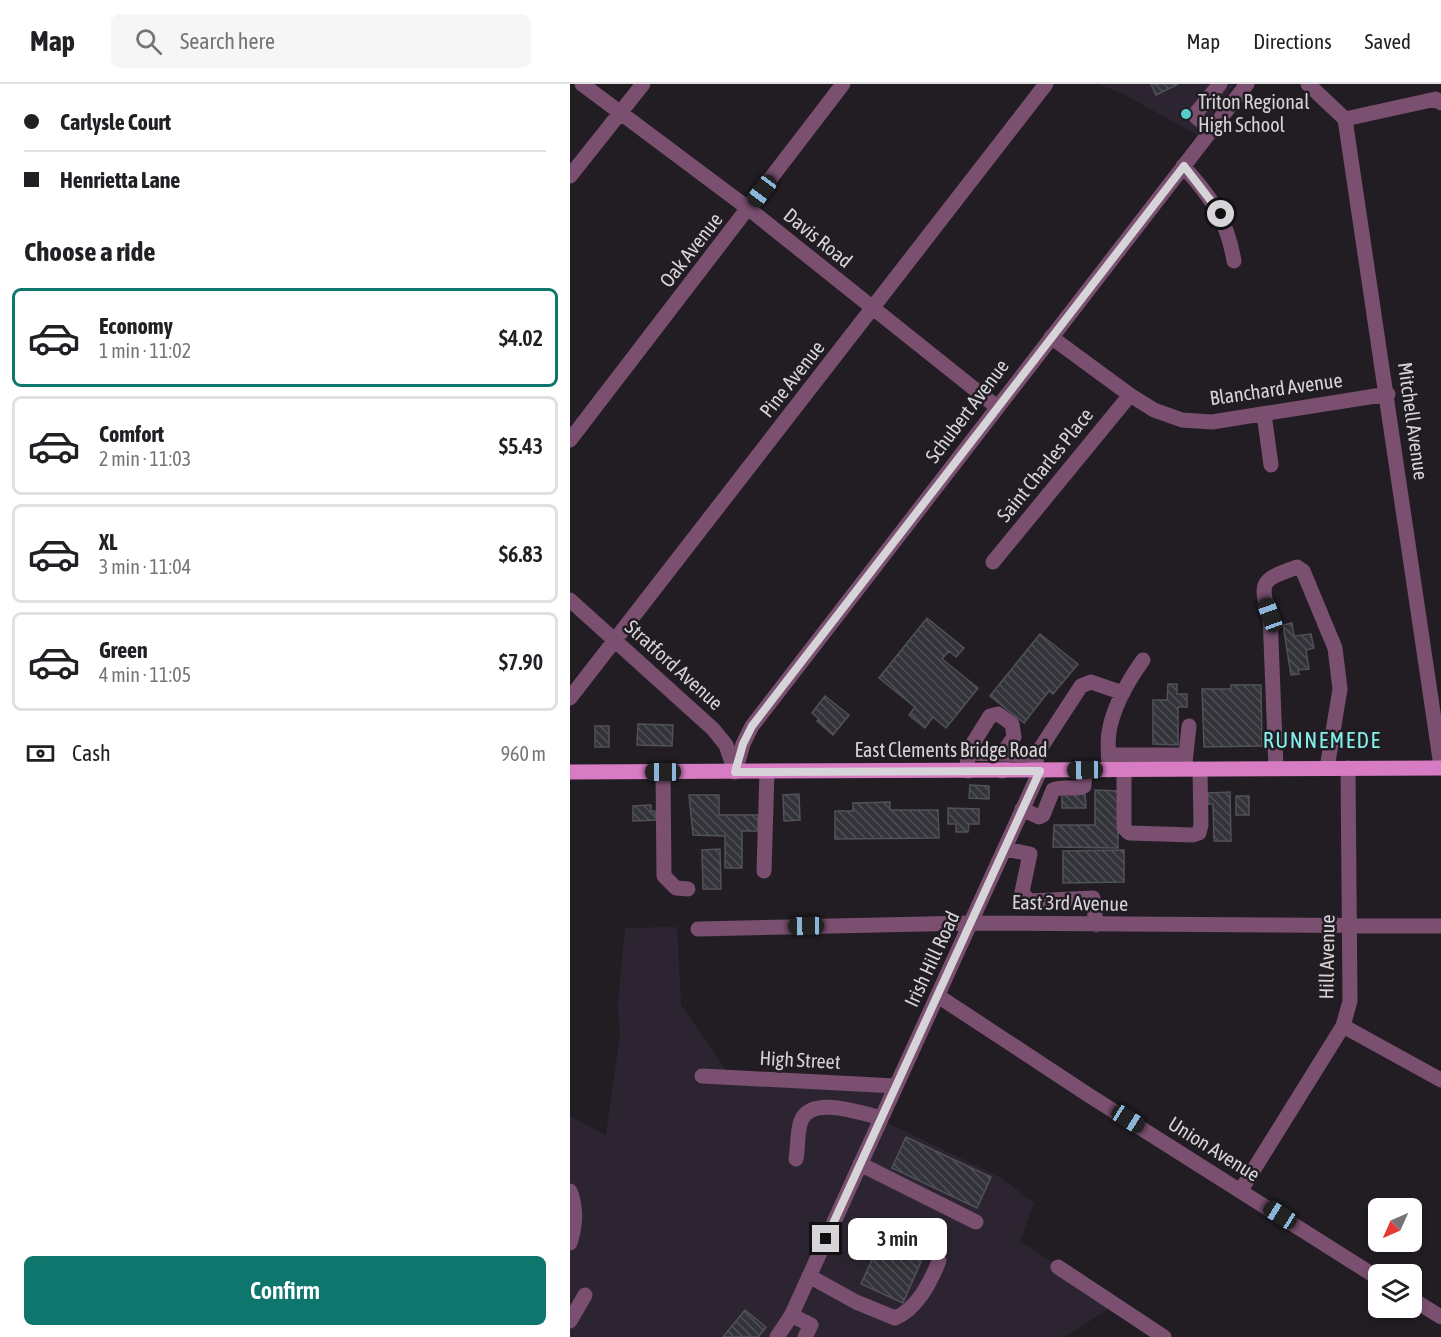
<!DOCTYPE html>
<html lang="en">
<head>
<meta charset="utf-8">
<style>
  :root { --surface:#fff; --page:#f6f6f6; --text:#202124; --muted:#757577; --line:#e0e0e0; --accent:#0f766e }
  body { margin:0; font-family:"Asap Condensed",sans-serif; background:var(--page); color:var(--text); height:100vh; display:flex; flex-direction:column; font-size:22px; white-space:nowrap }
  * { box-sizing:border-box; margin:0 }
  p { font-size:20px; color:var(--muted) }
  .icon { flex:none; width:33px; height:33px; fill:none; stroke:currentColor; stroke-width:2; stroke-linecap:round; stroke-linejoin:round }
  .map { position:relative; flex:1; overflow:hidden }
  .side { display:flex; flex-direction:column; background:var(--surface); width:570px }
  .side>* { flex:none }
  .top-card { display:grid; align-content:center; height:132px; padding:0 24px; background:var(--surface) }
  .needle { width:39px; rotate:225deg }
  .fabs { position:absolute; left:798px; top:1114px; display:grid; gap:12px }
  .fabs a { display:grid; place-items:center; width:54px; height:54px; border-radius:9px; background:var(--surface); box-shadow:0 3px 9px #0003; font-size:30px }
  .end { position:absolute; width:27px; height:27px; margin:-14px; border:8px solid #d6d4d8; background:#111; box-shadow:0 0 0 3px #111 }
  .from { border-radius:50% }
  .bubble { position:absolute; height:42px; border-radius:9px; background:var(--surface); box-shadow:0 3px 9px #0003; font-size:20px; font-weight:600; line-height:42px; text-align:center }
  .car { position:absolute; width:18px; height:36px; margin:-18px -9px; border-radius:8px; box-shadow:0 0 4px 2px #0007; background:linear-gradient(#222 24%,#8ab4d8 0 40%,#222 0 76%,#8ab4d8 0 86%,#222 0) }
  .top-card b { display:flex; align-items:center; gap:21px; height:57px; font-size:22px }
  .top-card b+b { border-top:2px solid var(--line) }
  .top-card i { width:15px; height:15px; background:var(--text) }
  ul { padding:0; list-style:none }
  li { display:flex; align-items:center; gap:18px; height:99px; margin:0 12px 9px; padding:0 12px; border:3px solid var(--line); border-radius:9px }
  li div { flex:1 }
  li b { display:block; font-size:22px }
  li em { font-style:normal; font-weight:600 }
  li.selected { border-color:var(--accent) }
  li>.icon { width:54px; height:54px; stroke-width:1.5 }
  h2 { padding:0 24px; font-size:27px; line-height:72px }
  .pay { display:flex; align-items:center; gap:15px; height:66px; padding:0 24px; font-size:22px }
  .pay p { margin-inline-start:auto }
  .primary-button { display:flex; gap:12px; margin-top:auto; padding:12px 24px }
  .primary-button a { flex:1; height:69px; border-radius:9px; background:var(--accent); color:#fff; font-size:24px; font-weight:600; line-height:69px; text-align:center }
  header { display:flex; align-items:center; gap:36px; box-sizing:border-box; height:84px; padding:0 30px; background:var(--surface); border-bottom:2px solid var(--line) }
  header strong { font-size:28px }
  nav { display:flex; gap:33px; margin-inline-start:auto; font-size:21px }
  .search { width:420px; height:54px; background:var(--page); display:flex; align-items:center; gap:15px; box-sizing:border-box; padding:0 21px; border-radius:9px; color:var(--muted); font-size:22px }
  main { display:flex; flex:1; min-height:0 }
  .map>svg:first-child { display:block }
  .built { fill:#2c2531 }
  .building { fill:url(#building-back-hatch); stroke:#515159; stroke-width:1.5 }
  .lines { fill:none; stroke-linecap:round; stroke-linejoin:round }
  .minor { stroke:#7a4f70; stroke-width:15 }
  .major { stroke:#d77cc2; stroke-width:15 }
  .route { stroke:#d6d4d8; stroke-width:8 }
  .poi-dot { fill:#53cdcb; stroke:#211d23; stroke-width:2 }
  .labels { text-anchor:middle; stroke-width:5; stroke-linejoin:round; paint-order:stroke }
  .poi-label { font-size:20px; fill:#d6d4d8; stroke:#211d23; text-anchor:start }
  .street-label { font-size:20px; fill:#d6d4d8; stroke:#211d23 }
  .quarter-label { font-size:22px; letter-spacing:1.5px; fill:#83efec; stroke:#211d23 }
</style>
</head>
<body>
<header>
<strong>Map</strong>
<div class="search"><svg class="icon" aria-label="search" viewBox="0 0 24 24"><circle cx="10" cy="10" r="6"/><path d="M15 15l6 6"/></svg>Search here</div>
<nav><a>Map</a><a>Directions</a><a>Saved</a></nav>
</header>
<main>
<section class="side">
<div class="top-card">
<b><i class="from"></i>Carlysle Court</b>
<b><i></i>Henrietta Lane</b>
</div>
<h2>Choose a ride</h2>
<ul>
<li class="selected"><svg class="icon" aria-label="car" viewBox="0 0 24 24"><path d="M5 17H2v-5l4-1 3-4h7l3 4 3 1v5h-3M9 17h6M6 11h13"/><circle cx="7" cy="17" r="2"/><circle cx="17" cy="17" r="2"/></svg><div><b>Economy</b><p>1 min · 11:02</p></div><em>$4.02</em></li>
<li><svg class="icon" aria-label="car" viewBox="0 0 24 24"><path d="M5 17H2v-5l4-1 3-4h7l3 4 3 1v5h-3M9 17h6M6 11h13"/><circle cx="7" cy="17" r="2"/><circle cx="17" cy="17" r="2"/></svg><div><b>Comfort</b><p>2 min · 11:03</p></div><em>$5.43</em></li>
<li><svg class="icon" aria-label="car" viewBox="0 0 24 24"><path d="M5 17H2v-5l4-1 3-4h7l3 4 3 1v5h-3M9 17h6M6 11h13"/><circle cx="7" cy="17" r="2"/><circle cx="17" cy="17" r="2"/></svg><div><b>XL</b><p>3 min · 11:04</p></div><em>$6.83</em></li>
<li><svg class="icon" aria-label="car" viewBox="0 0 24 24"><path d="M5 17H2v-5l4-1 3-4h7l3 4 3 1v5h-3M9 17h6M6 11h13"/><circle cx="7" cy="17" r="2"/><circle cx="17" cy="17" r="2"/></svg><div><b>Green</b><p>4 min · 11:05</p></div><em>$7.90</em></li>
</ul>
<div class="pay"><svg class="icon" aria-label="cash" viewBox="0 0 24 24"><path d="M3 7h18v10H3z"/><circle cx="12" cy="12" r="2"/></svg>Cash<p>960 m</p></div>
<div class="primary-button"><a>Confirm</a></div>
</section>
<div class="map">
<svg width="871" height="1253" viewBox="0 0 871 1253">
  <defs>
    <pattern id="building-back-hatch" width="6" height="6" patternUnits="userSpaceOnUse" patternTransform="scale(1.5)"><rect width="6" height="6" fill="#33333a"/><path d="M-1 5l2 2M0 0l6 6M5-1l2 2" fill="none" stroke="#505056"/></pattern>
  </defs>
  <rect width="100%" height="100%" fill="#211d23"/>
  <!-- built -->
  <path class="built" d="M528 0H665L627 51 553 10Z
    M107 843 111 921 163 996 329 1000 314 1037 431 1094 464 1119 450 1157 546 1220 495 1253H0V1032L36 1051 50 951 48 920 55 844Z"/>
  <!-- building -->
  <path class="building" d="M581 0H608L586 11Z
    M357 534 394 564 386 573 379 567 372 575 408 604 376 644 363 633 355 644 339 631 345 623 309 594Z
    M722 539 724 552 741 550 744 564 736 566 739 585 728 586 729 590 721 591 713 541Z
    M470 550 508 580 483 610 479 607 454 639 420 612Z
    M598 600H607V610H617V623H608V661L583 660V616H597Z
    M661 601H691L692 662 634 663 632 605H661Z
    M255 612 279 631 263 651 247 637 249 635 242 629Z
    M68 640 103 641 102 662 67 661Z
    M25 642H39V663H25Z
    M400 701 419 702V715L399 714Z
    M525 706 548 707V764L483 763 484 741H525Z
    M660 708 661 757H644L643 720H638V709Z
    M515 709 516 724H492V710Z
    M229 710 230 736 214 737 213 711Z
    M119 711H149V731H188V747H172V784H155V752L123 751Z
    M666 712H679V731H666Z
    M320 718V726H368L369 754 265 755V727H283V719Z
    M81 721V727H85L86 736 63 737V722Z
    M378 724 409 725V740H399L398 748H386V740H378Z
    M150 765 151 805H133L132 766Z
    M554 766V798L493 799V767Z
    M336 1053 421 1093 407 1124 322 1084Z
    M318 1141 359 1159 333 1219 291 1200Z
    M175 1226 196 1243 188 1253H153Z"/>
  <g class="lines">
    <!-- minor -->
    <path class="minor" d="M12 0 179 125 427 323
      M738 0 775 35 866 15 871 19
      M775 35 871 682
      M642 46 626 33V29L650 0
      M613 82C641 113 657 135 664 177
      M0 92 73 0
      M481 253 560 311 584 326 612 336 642 338 818 310
      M694 330 701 381
      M0 356 273 0
      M423 478 560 311
      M0 516 143 645 156 661 165 688
      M0 614 476 0
      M397 669 466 671
      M539 671H615
      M615 679 619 642
      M706 684 700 531C687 496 695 495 727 483L733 487 765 564 770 605 757 684
      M539 686C539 674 537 660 539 648 543 623 558 597 573 576
      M554 686V744L559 749 623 751 629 749 631 741 630 685
      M398 687 397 669 420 632 428 630 442 640 444 653 432 670V687
      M467 687 466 671 511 602 521 598 553 609
      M93 688 94 792 106 804 118 805
      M165 688 173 660 182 642 677 0
      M452 725 469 733 473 731 483 706C493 701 504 707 514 702L515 686
      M435 765 460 770 452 808 459 817 523 814 526 841
      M194 787 197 688
      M128 845 402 839 871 842
      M368 912 520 1012 808 1194
      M773 942 871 996
      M132 992 326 1002
      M226 1075C228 1064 227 1047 231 1037 241 1011 292 1029 311 1034
      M290 1080 406 1138
      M671 1106 773 942 780 917 778 684
      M0 1107C7 1125 6 1141 0 1159
      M488 1183 594 1253
      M239 1192 286 1218 325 1234C347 1225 360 1199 369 1177
      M842 1215 871 1233
      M221 1231 241 1241 235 1253
      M0 1237 15 1211
      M207 1253 221 1232 470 687"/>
    <!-- major -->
    <path class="major" d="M0 688 871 684"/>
  </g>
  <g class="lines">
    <!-- route -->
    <path class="route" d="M256 1155 470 687 165 688 173 660 182 642 614 82 651 130"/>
  </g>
  <!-- markers -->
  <circle class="poi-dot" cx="616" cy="30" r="6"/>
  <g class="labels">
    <!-- poi labels -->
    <g class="poi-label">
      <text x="628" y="25">Triton Regional<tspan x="628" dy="23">High School</tspan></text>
    </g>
    <!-- street labels -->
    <g class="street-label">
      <text transform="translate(248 154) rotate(39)" y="7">Davis Road</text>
      <text transform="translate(121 166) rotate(-52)" y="7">Oak Avenue</text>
      <text transform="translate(222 295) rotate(-52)" y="7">Pine Avenue</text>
      <text transform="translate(706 305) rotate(-8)" y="7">Blanchard Avenue</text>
      <text transform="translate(397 327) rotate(-53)" y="7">Schubert Avenue</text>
      <text transform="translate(843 337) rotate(82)" y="7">Mitchell Avenue</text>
      <text transform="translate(475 381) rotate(-51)" y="7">Saint Charles Place</text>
      <text transform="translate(104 581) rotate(42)" y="7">Stratford Avenue</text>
      <text x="381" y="673">East Clements Bridge Road</text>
      <text transform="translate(500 819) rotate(1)" y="7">East 3rd Avenue</text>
      <text transform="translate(757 873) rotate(-89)" y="7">Hill Avenue</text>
      <text transform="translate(362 875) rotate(-65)" y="7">Irish Hill Road</text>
      <text transform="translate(230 976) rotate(3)" y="7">High Street</text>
      <text transform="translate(644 1065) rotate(32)" y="7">Union Avenue</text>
    </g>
    <!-- quarter labels -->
    <g class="quarter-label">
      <text x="752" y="664">RUNNEMEDE</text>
    </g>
  </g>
</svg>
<div class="fabs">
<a><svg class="needle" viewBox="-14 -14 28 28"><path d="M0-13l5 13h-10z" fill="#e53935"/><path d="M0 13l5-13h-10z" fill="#757577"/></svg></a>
<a><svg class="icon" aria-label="layers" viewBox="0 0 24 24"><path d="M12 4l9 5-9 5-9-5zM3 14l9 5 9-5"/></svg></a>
</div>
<i class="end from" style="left:651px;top:130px"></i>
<i class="end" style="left:256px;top:1155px"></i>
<div class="bubble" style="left:278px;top:1134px;width:99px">3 min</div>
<i class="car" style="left:192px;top:107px;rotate:217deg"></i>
<i class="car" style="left:700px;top:531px;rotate:340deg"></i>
<i class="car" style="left:515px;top:686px;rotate:269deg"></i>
<i class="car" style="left:93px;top:688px;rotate:270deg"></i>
<i class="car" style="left:236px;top:842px;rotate:269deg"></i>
<i class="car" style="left:558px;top:1035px;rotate:122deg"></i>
<i class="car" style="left:710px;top:1131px;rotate:302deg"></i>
</div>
</main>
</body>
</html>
